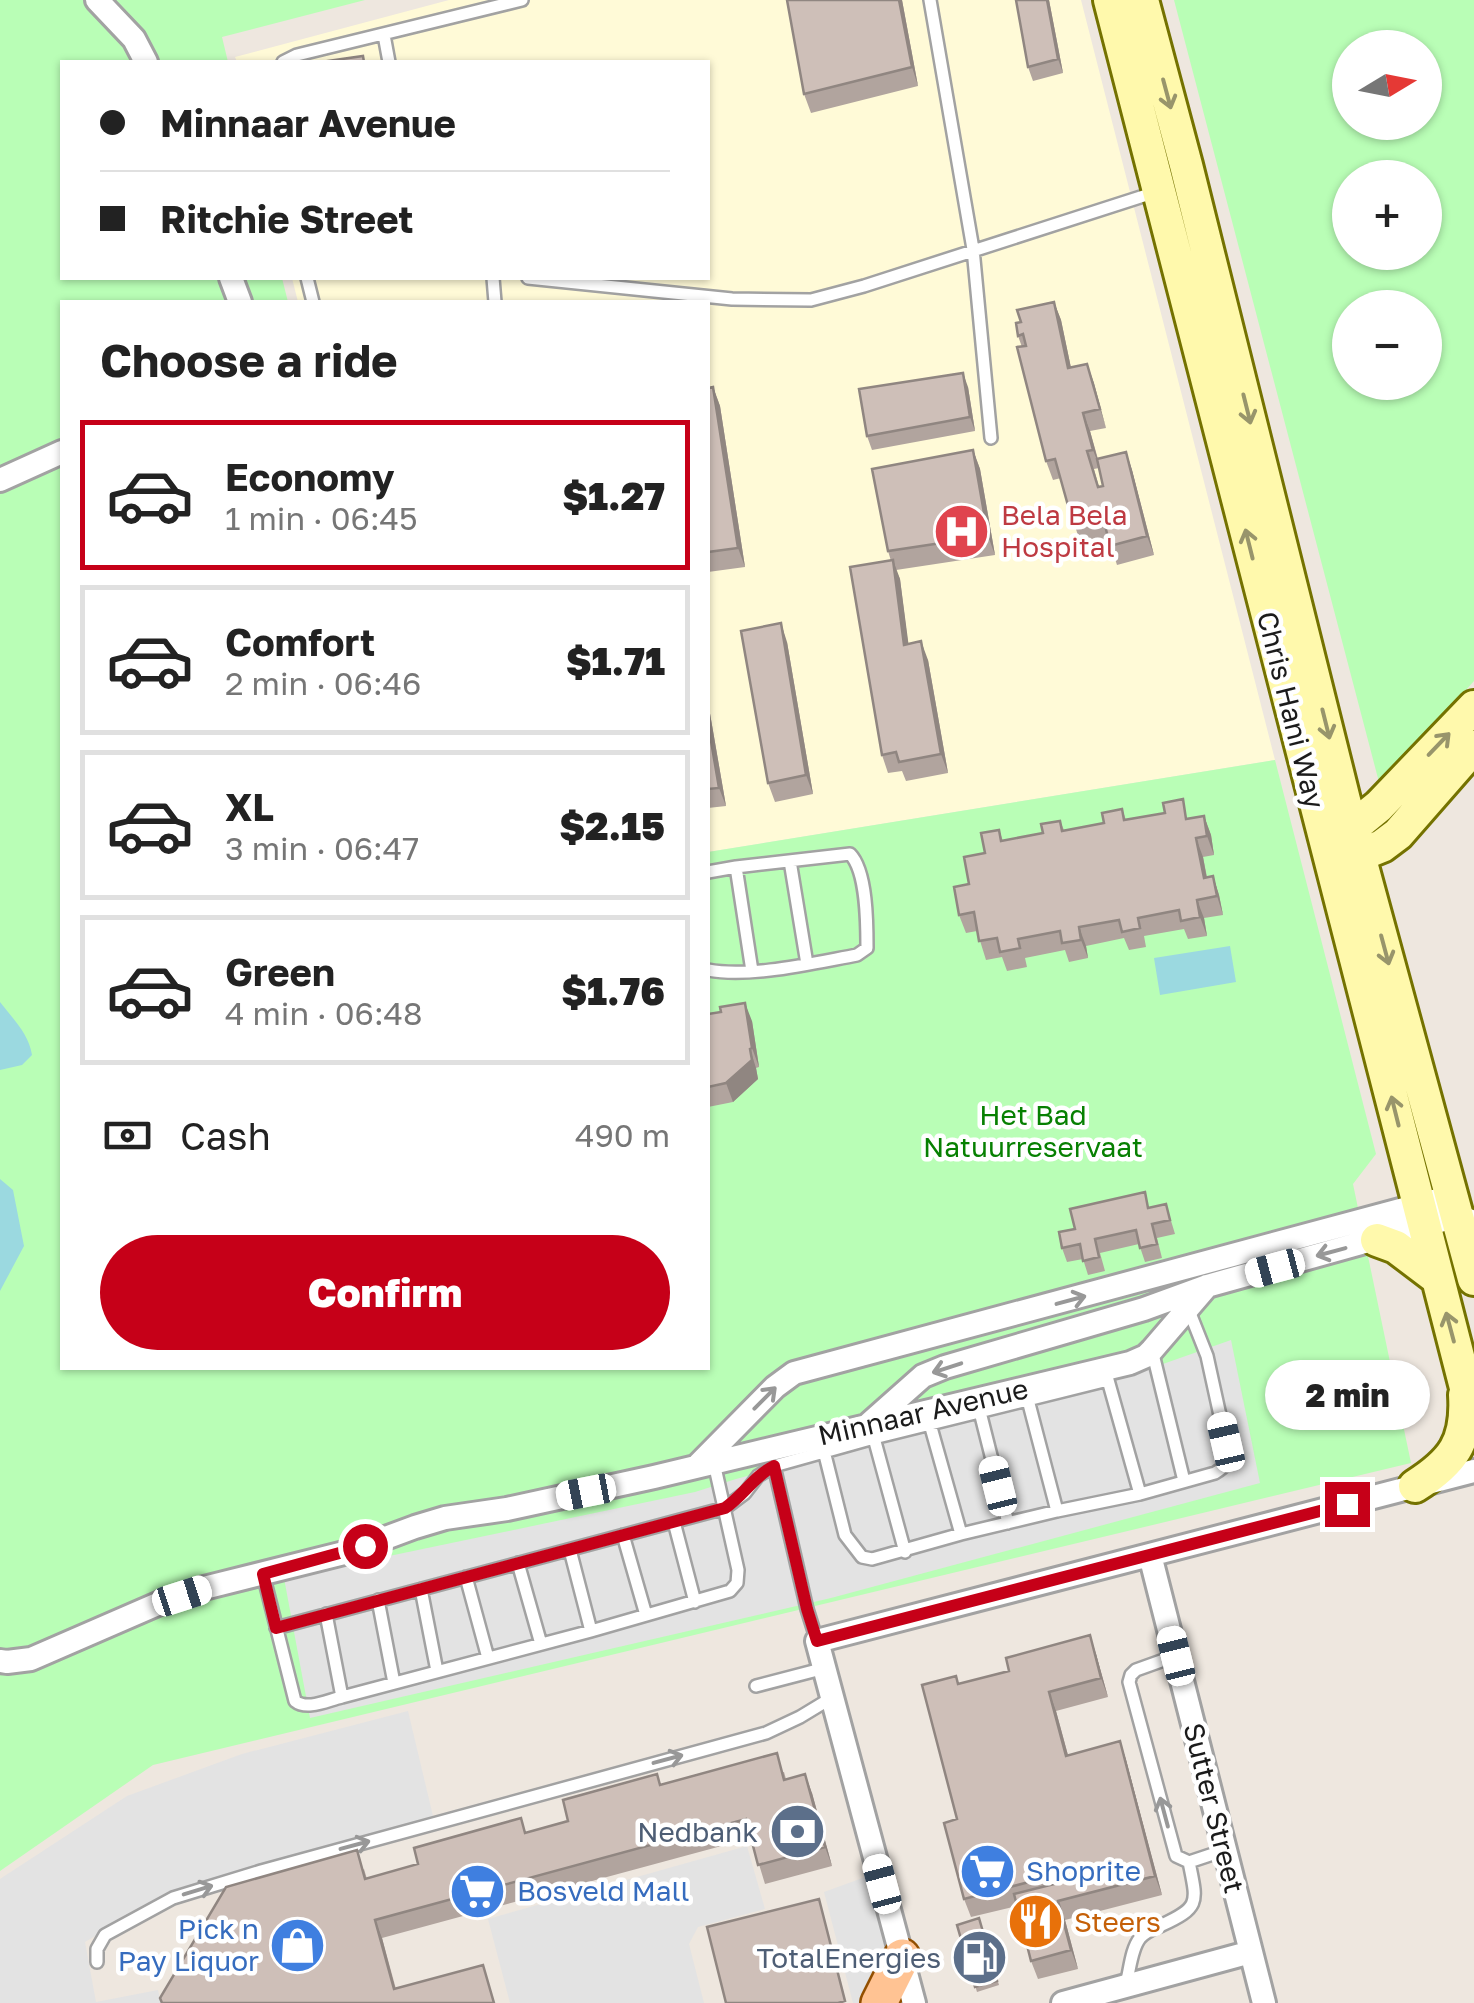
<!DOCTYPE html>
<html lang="en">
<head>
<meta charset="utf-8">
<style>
  :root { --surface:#fff; --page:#f2f2f2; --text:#222; --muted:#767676; --line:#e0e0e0; --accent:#c60018 }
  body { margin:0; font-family:"Golos Text",sans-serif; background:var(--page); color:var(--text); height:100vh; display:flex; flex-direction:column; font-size:38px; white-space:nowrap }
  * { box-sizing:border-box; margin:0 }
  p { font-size:32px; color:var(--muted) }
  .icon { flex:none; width:55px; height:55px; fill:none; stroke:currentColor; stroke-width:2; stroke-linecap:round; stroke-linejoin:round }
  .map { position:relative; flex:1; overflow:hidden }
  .drawer { position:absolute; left:60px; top:300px; width:650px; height:1070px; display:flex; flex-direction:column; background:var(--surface); border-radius:0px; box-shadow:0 2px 8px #0004 }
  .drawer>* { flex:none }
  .hud { position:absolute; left:60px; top:60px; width:650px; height:220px; border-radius:0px; box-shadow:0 2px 8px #0004; display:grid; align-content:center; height:220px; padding:0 40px; background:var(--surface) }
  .needle { width:65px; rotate:80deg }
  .tools { position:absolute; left:1332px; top:30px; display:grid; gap:20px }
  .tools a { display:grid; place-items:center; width:110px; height:110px; border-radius:50%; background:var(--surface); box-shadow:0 2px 8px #0004; font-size:50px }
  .end { position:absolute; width:45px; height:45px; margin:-22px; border:12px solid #c60018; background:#fff; box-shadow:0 0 0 5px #fff }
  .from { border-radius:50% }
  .bubble { position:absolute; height:70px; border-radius:35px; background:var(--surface); box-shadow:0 2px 8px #0004; font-size:32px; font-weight:800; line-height:70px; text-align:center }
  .car { position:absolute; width:30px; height:60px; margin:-30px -15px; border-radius:12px; box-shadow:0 0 8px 2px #0007; background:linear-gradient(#fff 24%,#345 0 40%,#fff 0 76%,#345 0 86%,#fff 0) }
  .hud b { display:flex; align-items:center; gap:35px; height:95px; font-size:38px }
  .hud b+b { border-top:2px solid var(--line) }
  .hud i { width:25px; height:25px; background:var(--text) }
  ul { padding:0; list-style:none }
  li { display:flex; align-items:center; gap:30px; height:150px; margin:0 20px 15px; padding:0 20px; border:5px solid var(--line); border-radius:0px }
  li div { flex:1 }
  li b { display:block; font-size:38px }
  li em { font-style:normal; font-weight:800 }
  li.selected { border-color:var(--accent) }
  li>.icon { width:90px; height:90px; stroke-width:1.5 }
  h2 { padding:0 40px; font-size:45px; line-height:120px }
  .pay { display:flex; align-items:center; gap:25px; height:110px; padding:0 40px; font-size:38px }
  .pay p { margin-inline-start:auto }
  .action { display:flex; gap:20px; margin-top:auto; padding:20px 40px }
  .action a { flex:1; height:115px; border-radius:60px; background:var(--accent); color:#fff; font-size:40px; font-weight:800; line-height:115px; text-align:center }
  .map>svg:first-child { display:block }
  .education { fill:#fffad7 }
  .park { fill:#b9feb6; fill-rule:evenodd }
  .parking { fill:#e3e3e3 }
  .water { fill:#9bd9e0 }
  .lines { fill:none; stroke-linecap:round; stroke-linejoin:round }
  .service-casing { stroke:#a2a2a2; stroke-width:16 }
  .minor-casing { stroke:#a2a2a2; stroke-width:28 }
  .secondary-casing { stroke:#747200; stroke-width:38 }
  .primary-casing { stroke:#924f00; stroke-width:40 }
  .service { stroke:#fff; stroke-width:11 }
  .minor { stroke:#fff; stroke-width:22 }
  .secondary { stroke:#fff9ac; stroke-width:32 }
  .primary { stroke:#ffc393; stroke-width:35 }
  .wall { fill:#b1a49e; fill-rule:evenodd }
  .shaded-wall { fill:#908681 }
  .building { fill:#cebfb8; stroke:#908681; stroke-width:2.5 }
  .oneway { stroke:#98956b }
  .oneway2 { stroke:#989898 }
  .route { stroke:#c60018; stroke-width:12 }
  .labels { text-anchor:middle; stroke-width:9; stroke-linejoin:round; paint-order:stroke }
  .health-label { font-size:28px; fill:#be3a42; stroke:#fff; text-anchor:start }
  .street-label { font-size:28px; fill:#1b1b1b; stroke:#fff }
  .park-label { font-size:28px; fill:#078002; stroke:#fff }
  .service-label { font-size:28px; fill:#4e5e75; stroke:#fff; text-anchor:end }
  .shop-label { font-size:28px; fill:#366cbe; stroke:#fff; text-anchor:start }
  .food-label { font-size:28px; fill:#c56008; stroke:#fff; text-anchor:start }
</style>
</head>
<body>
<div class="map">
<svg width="1474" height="2003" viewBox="0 0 1474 2003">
  <rect width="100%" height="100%" fill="#eee7df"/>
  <!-- education -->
  <path class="education" d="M449 0H1081L1275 760 708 852V302H298L292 278H708V62H237L235 57Z"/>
  <!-- park -->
  <path class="park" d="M0 0H365L222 37 228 62H62V278H282L288 302H62V1368H708V852L1275 760 1376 1154 1353 1184 1411 1463 153 1765 0 1871Z
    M1174 0H1474V681L1380 786ZM1350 48H1425V122H1350ZM1350 178H1425V252H1350ZM1350 308H1425V382H1350Z"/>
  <!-- parking -->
  <path class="parking" d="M1231 1340 1260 1483 831 1598 310 1718 284 1578 695 1492 736 1479 1146 1370Z
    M408 1711 433 1816 167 1894 85 1942 96 2002 158 1990 161 2003H0V1879L127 1796 242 1754Z
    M747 1846 765 1909 698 1927 689 1944 704 2003H510L488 1919Z
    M868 1876 890 1968 871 2003H853L824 1892Z"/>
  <!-- water -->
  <path class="water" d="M1230 946 1236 982 1160 995 1154 958Z
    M0 1002C13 1019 29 1034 32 1055L22 1065 0 1070Z
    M0 1179 13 1190 24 1246 0 1291Z"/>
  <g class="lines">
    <defs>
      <path id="service" d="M930 0 973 249 991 438
        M384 35 389 62
        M283 62 297 55 522 0
        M307 278 313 302
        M493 278 495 302
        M528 278 732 299 811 300 864 286 1156 192
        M790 861 807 964
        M736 867 752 971
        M708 872 736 867 850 854C867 871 867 924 867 948L857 955C813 963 751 978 708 970
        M1152 1350 1184 1481
        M1106 1373 1140 1494
        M1028 1400 1057 1511
        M980 1412 1008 1523
        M930 1424 961 1534
        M874 1438 905 1552
        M824 1451 845 1535 862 1557 872 1559 961 1534 1057 1511 1140 1494 1215 1473C1225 1467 1228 1463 1228 1452L1207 1356 1188 1308
        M774 1466 807 1609 817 1641
        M674 1522 695 1602
        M623 1535 646 1615
        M570 1550 591 1631
        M518 1563 541 1644
        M263 1574 295 1701C307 1711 328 1700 342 1697L591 1631 730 1591 737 1583 738 1570 714 1463
        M466 1577 488 1658
        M421 1589 437 1671
        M378 1600 394 1683
        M326 1614 342 1697
        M276 1628 725 1508 745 1493 758 1476 774 1466 874 1438 1108 1380
        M1175 1656 1136 1670 1131 1675 1129 1682 1176 1856 1189 1862 1225 1850
        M756 1686 825 1668
        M97 1962V1949L105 1935 173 1898 261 1871 766 1733 800 1717 833 1697
        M1126 1984C1130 1970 1131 1949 1140 1938 1146 1931 1154 1929 1162 1925 1201 1907 1197 1902 1189 1862"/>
      <path id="minor" d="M97 0 134 39 146 62
        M231 278 240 302
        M0 480 62 452
        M870 1423 923 1376 945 1367 1144 1309 1207 1286 1458 1216 1471 1221
        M699 1464 775 1387 794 1373 1452 1196
        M1150 1555 1264 2003
        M0 1661 7 1662 31 1659 160 1603 204 1588 348 1552 415 1527 445 1518 507 1509 654 1477 1130 1363 1146 1356 1152 1350 1207 1286
        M914 2003 817 1641 1474 1471
        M1063 2003 1251 1952"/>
      <path id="secondary" d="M1110 0 1474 1419
        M1142 0 1186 165 1344 800 1474 1279
        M1338 835 1352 828 1379 806 1474 707
        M1340 863 1382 846 1398 834 1474 747
        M1377 1240 1396 1247 1437 1278
        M1415 1486C1453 1462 1468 1442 1465 1395"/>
      <path id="primary" d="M879 2003 902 1957"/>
    </defs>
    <!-- service casing -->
    <use href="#service" class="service-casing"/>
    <!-- minor casing -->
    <use href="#minor" class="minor-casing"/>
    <!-- secondary casing -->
    <use href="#secondary" class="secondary-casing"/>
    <!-- primary casing -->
    <use href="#primary" class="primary-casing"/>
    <!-- service -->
    <use href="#service" class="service"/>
    <!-- minor -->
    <use href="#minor" class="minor"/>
    <!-- secondary -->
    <use href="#secondary" class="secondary"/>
    <!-- primary -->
    <use href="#primary" class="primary"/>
  </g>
  <!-- wall -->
  <path class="wall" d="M787 0H902L918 86 811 113 804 94Z
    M1049 0 1063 73 1033 81 1028 67Z
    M1054 302 1061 320 1071 368 1087 364 1106 428 1090 431 1098 459 1126 452 1132 470 1154 555 1117 565 1109 540 1081 546 1061 478 1053 480 1046 461 1022 347 1018 336 1021 322ZM1099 468 1103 486 1099 487 1094 469Z
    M713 387 720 406 745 567 708 572V388Z
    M968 387 975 431 872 450 867 436Z
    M973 450 980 469 995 555 896 570 900 579 908 644 928 660 948 773 906 781 902 771 888 773 882 755 891 561 888 551Z
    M787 642 813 794 775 802 768 783Z
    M708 702 726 806 708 808Z
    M1122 809 1126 820 1190 819 1204 816 1211 835 1214 855 1203 857 1207 877 1213 876 1219 895 1223 915 1204 918 1207 936 1188 939 1184 929 1144 936 1146 947 1129 950 1124 938 1086 946 1088 958 1069 962 1065 950 1025 958 1027 967 1007 971 1002 957 986 960 977 931 966 933 959 915 969 884 999 830 1003 841 1043 833 1060 821 1064 830 1104 823Z
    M708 1014 752 1021 759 1067 756 1068 758 1079 733 1102 708 1107Z
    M1166 1204 1175 1234 1157 1238 1162 1258 1145 1262 1139 1244 1100 1253 1105 1271 1088 1275 1083 1259 1067 1262 1062 1248 1075 1229Z
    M1096 1654 1108 1697 1056 1711 1068 1755 1120 1741 1126 1760 1162 1895 1065 1920 1078 1969 1038 1979 1031 1961 1017 1906 971 1917 964 1899 959 1684Z
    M784 1772 786 1779 812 1793 832 1866 765 1884 751 1838 382 1938 396 1989 490 1984 162 2003 364 1869 367 1879 568 1821 661 1785Z
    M979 1918 999 1985 977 1992 957 1925Z"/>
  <!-- shaded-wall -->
  <path class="shaded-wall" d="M899 0H902L918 86 912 67Z
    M1047 0H1049L1063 73 1058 59Z
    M1054 302 1061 320 1075 387 1068 368Z
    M1087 364 1094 383 1106 428 1100 409Z
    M963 373 968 387 975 431 970 417Z
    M713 387 720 406 745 567 738 548Z
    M1083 413 1090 431 1100 468 1093 450Z
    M973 450 980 469 995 555 988 536Z
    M1126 452 1132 470 1154 555 1147 536Z
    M893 560 900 579 911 663 904 645Z
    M781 623 787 642 813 794 806 775Z
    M921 641 928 660 948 773 941 754Z
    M708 702 726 806 719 788 708 723Z
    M1204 816 1211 835 1214 855 1207 836Z
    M1196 838 1203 857 1210 896 1204 878Z
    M1213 876 1219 895 1223 915 1217 896Z
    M1197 900 1204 918 1207 936 1200 917Z
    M1079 927 1086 946 1088 958 1081 940Z
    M745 1003 752 1021 759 1067 752 1048Z
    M750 1049 756 1068 758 1079 733 1102 726 1083Z
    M1090 1635 1096 1654 1108 1697 1101 1678Z
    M1049 1692 1056 1711 1073 1774 1066 1756Z
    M1120 1741 1126 1760 1162 1895 1155 1876Z
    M805 1774 812 1793 832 1866 825 1847Z
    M1058 1901 1065 1920 1078 1969 1071 1950Z
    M375 1920 382 1938 399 2003 394 1989Z"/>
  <!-- building -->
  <path class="building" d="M787 0H899L912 67 804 94Z
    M1016 0H1047L1058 59 1028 67Z
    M363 56 364 62H321Z
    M1054 302 1068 368 1087 364 1100 409 1083 413 1093 450 1087 451 1098 487 1103 486 1097 459 1126 452 1147 536 1110 546 1104 521 1074 527 1055 459 1046 461 1017 347 1026 346 1023 334 1018 336 1016 323 1021 322 1017 310Z
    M963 373 970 417 867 436 859 389Z
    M713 387 738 548 708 552V388Z
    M973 450 988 536 888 551 872 469Z
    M893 560 904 645 921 641 941 754 899 762 896 752 882 755 850 567Z
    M781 623 806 775 768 783 741 631Z
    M708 723 719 788 708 789Z
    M1183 799 1186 819 1204 816 1207 836 1196 838 1204 878 1213 876 1217 896 1197 900 1200 917 1181 921 1179 910 1138 918 1140 928 1122 932 1119 920 1079 927 1081 940 1062 943 1060 931 1018 939 1020 948 1000 952 997 938 979 941 974 912 959 915 954 887 969 884 964 857 985 853 981 833 999 830 1001 841 1043 833 1041 824 1060 821 1062 831 1104 823 1102 813 1122 809 1124 820 1165 813 1163 803Z
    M745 1003 752 1048 750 1049 752 1060 726 1083 708 1087V1014L721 1012 720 1007Z
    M1145 1192 1148 1208 1166 1204 1170 1220 1152 1224 1157 1244 1140 1248 1136 1230 1095 1239 1099 1257 1083 1261 1080 1244 1062 1248 1059 1232 1075 1229 1070 1209Z
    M1090 1635 1101 1678 1049 1692 1066 1756 1120 1741 1155 1876 1058 1901 1071 1950 1031 1961 1014 1894 1054 1884 1052 1876 964 1899 944 1823 957 1819 922 1685 956 1676 958 1684 1009 1671 1006 1658Z
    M777 1753 784 1780 805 1774 825 1847 758 1865 746 1819 375 1920 394 1989 483 1965 494 2003H162L160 1998 226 1887 357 1850 365 1879 418 1864 414 1848 521 1818 525 1833 568 1821 563 1800 657 1774 660 1785Z
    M819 1899 845 2001 838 2003H726L707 1927Z
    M979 1918 997 1981 975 1987 957 1925Z"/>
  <!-- one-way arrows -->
  <defs><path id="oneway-shaft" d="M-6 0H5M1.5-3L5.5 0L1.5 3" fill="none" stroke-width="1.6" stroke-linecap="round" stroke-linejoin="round" transform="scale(2.5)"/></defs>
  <g class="oneway">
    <use href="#oneway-shaft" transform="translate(1167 94) rotate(75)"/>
    <use href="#oneway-shaft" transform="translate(1247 409) rotate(76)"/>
    <use href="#oneway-shaft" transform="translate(1249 544) rotate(-104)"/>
    <use href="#oneway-shaft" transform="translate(1326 724) rotate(76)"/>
    <use href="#oneway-shaft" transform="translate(1439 744) rotate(-46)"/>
    <use href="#oneway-shaft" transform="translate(1385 950) rotate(75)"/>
    <use href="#oneway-shaft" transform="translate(1395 1111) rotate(-104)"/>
    <use href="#oneway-shaft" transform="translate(1450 1327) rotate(-105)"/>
  </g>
  <g class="oneway2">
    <use href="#oneway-shaft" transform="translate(1331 1252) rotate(165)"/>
    <use href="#oneway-shaft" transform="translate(1071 1300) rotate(-15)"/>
    <use href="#oneway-shaft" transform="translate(947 1368) rotate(162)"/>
    <use href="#oneway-shaft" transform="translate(765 1398) rotate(-45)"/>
    <use href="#oneway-shaft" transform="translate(668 1759) rotate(-15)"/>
    <use href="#oneway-shaft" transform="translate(1164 1812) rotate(-105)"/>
    <use href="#oneway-shaft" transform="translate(355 1845) rotate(-15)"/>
    <use href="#oneway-shaft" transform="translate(198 1890) rotate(-17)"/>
  </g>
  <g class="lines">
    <!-- route -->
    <path class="route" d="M365 1546 263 1574 276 1628 725 1508C743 1496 754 1476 774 1466L807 1609 817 1641 1347 1504"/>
  </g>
  <!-- icons -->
  <defs>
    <symbol id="hospital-disc" viewBox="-11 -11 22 22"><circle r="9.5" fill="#e0444e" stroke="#fff"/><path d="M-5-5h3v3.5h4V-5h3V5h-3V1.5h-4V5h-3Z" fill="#fff"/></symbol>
    <symbol id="bank-disc" viewBox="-11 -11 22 22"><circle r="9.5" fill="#5c6f8a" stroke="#fff"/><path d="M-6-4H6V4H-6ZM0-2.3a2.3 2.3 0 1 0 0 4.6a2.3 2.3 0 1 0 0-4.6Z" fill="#fff"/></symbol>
    <symbol id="supermarket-disc" viewBox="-11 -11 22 22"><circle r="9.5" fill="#3f7fe0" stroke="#fff"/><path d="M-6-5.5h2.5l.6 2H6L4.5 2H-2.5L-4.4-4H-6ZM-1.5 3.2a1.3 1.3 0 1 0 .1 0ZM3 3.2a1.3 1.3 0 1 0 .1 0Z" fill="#fff"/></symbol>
    <symbol id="restaurant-disc" viewBox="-11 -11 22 22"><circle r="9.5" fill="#e8710a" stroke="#fff"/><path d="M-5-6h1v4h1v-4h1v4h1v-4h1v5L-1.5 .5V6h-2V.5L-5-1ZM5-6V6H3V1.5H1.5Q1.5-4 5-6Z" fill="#fff"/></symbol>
    <symbol id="shop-disc" viewBox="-11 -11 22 22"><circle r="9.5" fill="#3f7fe0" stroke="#fff"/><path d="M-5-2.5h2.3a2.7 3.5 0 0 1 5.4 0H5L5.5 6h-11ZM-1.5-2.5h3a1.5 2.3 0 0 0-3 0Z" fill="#fff"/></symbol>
    <symbol id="fuel-disc" viewBox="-11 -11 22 22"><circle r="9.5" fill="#5c6f8a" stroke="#fff"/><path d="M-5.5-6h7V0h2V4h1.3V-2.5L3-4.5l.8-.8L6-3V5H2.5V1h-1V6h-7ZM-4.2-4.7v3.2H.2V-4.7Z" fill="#fff"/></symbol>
  </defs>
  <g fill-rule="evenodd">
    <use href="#hospital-disc" x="930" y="500" width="63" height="63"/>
    <use href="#bank-disc" x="766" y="1800" width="63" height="63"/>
    <use href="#supermarket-disc" x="956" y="1840" width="63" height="63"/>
    <use href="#supermarket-disc" x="446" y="1860" width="63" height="63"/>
    <use href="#restaurant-disc" x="1004" y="1890" width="63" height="63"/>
    <use href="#shop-disc" x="266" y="1914" width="63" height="63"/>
    <use href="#fuel-disc" x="948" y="1926" width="63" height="63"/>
  </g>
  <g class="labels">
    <!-- health labels -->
    <g class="health-label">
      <text x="1001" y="525">Bela Bela<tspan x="1001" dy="32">Hospital</tspan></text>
    </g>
    <!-- street labels -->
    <g class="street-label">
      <text transform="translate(1291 710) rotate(76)" y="10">Chris Hani Way</text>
      <text transform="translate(923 1412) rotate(-13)" y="10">Minnaar Avenue</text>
      <text transform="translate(1214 1808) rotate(76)" y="10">Sutter Street</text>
    </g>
    <!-- park labels -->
    <g class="park-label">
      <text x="1033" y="1125">Het Bad<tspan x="1033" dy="32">Natuurreservaat</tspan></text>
    </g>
    <!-- service labels -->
    <g class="service-label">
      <text x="758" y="1842">Nedbank</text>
      <text x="941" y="1968">TotalEnergies</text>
    </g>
    <!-- shop labels -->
    <g class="shop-label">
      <text x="1026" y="1881">Shoprite</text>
      <text x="517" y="1901">Bosveld Mall</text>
      <text x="259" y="1939" text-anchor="end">Pick n<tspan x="259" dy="32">Pay Liquor</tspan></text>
    </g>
    <!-- food labels -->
    <g class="food-label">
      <text x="1074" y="1932">Steers</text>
    </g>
  </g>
</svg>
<div class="tools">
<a><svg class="needle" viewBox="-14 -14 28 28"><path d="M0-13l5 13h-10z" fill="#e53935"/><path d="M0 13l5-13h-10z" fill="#767676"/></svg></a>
<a>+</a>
<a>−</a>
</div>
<i class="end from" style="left:365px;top:1546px"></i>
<i class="end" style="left:1347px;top:1504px"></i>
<div class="bubble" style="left:1265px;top:1360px;width:165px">2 min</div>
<i class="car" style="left:1275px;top:1268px;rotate:255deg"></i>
<i class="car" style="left:1226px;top:1442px;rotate:347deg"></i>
<i class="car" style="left:998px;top:1486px;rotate:346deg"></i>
<i class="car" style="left:586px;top:1492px;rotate:259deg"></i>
<i class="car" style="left:182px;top:1596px;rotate:72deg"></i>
<i class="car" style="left:1176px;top:1656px;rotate:346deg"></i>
<i class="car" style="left:882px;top:1884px;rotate:345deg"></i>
<div class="hud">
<b><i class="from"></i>Minnaar Avenue</b>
<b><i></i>Ritchie Street</b>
</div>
<section class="drawer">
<h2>Choose a ride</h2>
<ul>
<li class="selected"><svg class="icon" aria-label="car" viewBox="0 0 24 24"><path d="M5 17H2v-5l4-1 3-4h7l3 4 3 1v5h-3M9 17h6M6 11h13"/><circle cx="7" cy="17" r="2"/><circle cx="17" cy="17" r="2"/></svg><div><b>Economy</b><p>1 min · 06:45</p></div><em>$1.27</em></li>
<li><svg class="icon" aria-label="car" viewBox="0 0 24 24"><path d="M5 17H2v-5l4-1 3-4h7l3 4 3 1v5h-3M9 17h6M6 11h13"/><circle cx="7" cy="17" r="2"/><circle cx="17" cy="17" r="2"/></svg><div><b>Comfort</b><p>2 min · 06:46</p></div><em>$1.71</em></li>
<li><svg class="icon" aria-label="car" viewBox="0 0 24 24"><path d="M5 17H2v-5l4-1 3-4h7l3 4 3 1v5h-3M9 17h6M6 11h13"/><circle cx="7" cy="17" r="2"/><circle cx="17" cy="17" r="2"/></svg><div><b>XL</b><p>3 min · 06:47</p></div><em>$2.15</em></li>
<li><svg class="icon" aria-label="car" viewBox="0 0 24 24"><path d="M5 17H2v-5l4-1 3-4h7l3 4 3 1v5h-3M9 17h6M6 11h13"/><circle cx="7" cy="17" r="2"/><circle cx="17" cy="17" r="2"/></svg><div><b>Green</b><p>4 min · 06:48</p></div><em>$1.76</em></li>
</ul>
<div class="pay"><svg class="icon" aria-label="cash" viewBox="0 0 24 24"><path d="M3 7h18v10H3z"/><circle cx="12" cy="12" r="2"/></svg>Cash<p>490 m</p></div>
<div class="action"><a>Confirm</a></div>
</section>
</div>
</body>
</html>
